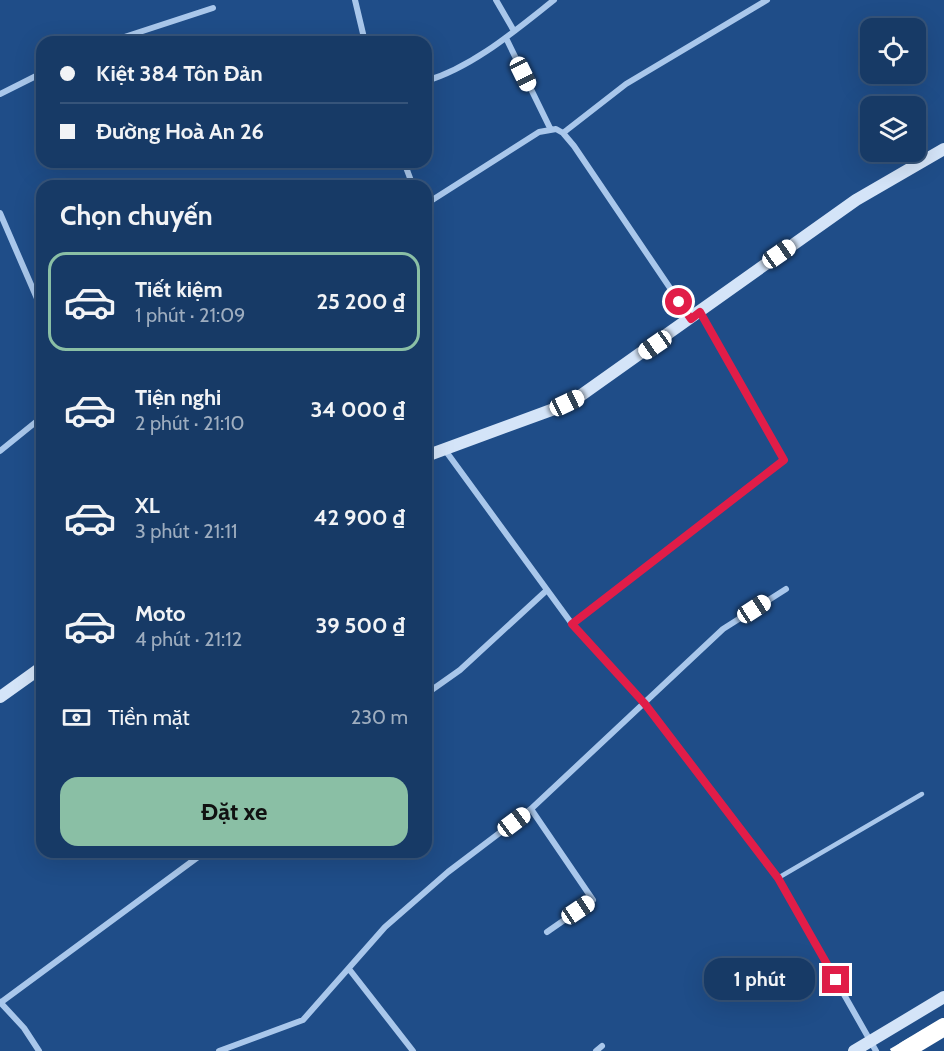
<!DOCTYPE html>
<html lang="vi">
<head>
<meta charset="utf-8">
<style>
  :root { --surface:#173a66; --page:#20416c; --text:#f1f3f6; --muted:#9eadbf; --line:#36547a; --accent:#8abfa5 }
  body { margin:0; font-family:Cabin,sans-serif; background:var(--page); color:var(--text); height:100vh; display:flex; flex-direction:column; font-size:22px; white-space:nowrap }
  * { box-sizing:border-box; margin:0 }
  p { font-size:20px; color:var(--muted) }
  .icon { flex:none; width:33px; height:33px; fill:none; stroke:currentColor; stroke-width:2; stroke-linecap:round; stroke-linejoin:round }
  .map { position:relative; flex:1; overflow:hidden }
  .details { position:absolute; left:36px; top:180px; width:396px; height:678px; display:flex; flex-direction:column; background:var(--surface); border-radius:18px; box-shadow:0 6px 24px #0002,0 0 0 2px var(--line) }
  .details>* { flex:none }
  .top-card { position:absolute; left:36px; top:36px; width:396px; height:132px; border-radius:18px; box-shadow:0 6px 24px #0002,0 0 0 2px var(--line); display:grid; align-content:center; height:132px; padding:0 24px; background:var(--surface) }
  .buttons { position:absolute; left:860px; top:18px; display:grid; gap:12px }
  .buttons a { display:grid; place-items:center; width:66px; height:66px; border-radius:12px; background:var(--surface); box-shadow:0 6px 24px #0002,0 0 0 2px var(--line); font-size:30px }
  .end { position:absolute; width:27px; height:27px; margin:-14px; border:8px solid #e11d48; background:#fff; box-shadow:0 0 0 3px #fff }
  .from { border-radius:50% }
  .bubble { position:absolute; height:42px; border-radius:18px; background:var(--surface); box-shadow:0 6px 24px #0002,0 0 0 2px var(--line); font-size:20px; font-weight:700; line-height:42px; text-align:center }
  .car { position:absolute; width:18px; height:36px; margin:-18px -9px; border-radius:8px; box-shadow:0 0 4px 2px #0007; background:linear-gradient(#fff 24%,#345 0 40%,#fff 0 76%,#345 0 86%,#fff 0) }
  .top-card b { display:flex; align-items:center; gap:21px; height:57px; font-size:22px }
  .top-card b+b { border-top:2px solid var(--line) }
  .top-card i { width:15px; height:15px; background:var(--text) }
  ul { padding:0; list-style:none }
  li { display:flex; align-items:center; gap:18px; height:99px; margin:0 12px 9px; padding:0 12px; border:3px solid transparent; border-radius:18px }
  li div { flex:1 }
  li b { display:block; font-size:22px }
  li em { font-style:normal; font-weight:700 }
  li.current { border-color:var(--accent) }
  li>.icon { width:54px; height:54px; stroke-width:1.5 }
  h2 { padding:0 24px; font-size:27px; line-height:72px }
  .pay { display:flex; align-items:center; gap:15px; height:66px; padding:0 24px; font-size:22px }
  .pay p { margin-inline-start:auto }
  .primary-button { display:flex; gap:12px; margin-top:auto; padding:12px 24px }
  .primary-button a { flex:1; height:69px; border-radius:18px; background:var(--accent); color:#111; font-size:24px; font-weight:700; line-height:69px; text-align:center }
  .map>svg:first-child { display:block }
  .lines { fill:none; stroke-linecap:round; stroke-linejoin:round }
  .lane { stroke:#a9c7eb; stroke-width:4.5 }
  .street { stroke:#a9c7eb; stroke-width:6 }
  .secondary { stroke:#d4e4f8; stroke-width:12 }
  .highway { stroke:#fff; stroke-width:18 }
  .rail { stroke:#fff; stroke-width:4.5; stroke-dasharray:10 4.5; stroke-linecap:butt }
  .route { stroke:#e11d48; stroke-width:8 }
</style>
</head>
<body>
<div class="map">
<svg width="944" height="1051" viewBox="0 0 944 1051">
  <rect width="100%" height="100%" fill="#1f4d88"/>
  <g class="lines">
    <!-- lane -->
    <path class="lane" d="M778 878 922 794"/>
    <!-- street -->
    <path class="street" d="M355 0 365 42
      M496 0 514 31
      M506 38 550 128
      M109 42 213 8
      M426 81C473 67 516 30 554 0
      M0 94 42 73
      M563 133 626 84 767 0
      M404 162 413 186
      M426 204 539 132 556 129 563 133 574 146 691 319
      M0 213 42 310
      M445 450 572 624 645 704 778 878 876 1051
      M0 451 42 417
      M572 624 784 460 700 312
      M426 694 460 670 547 590
      M531 809 593 900 547 932
      M349 969 413 1051
      M0 1002 24 1028 39 1051
      M0 1003 198 857
      M219 1051 303 1020 385 927 448 872 531 809 723 629 786 589
      M596 1051 602 1046"/>
    <!-- secondary -->
    <path class="secondary" d="M426 456 554 409 580 396 856 200 944 149
      M0 697 42 667
      M854 1051 944 997"/>
    <!-- highway -->
    <path class="highway" d="M904 1051 944 1027"/>
    <!-- rail -->
    <path class="rail" d="M891 1051 944 1020"/>
  </g>
  <g class="lines">
    <!-- route -->
    <path class="route" d="M679 302 691 319 700 312 784 460 572 624 645 704 778 878 836 980"/>
  </g>
</svg>
<div class="buttons">
<a><svg class="icon" aria-label="locate" viewBox="0 0 24 24"><circle cx="12" cy="12" r="6"/><path d="M12 2v4M12 18v4M2 12h4M18 12h4"/></svg></a>
<a><svg class="icon" aria-label="layers" viewBox="0 0 24 24"><path d="M12 4l9 5-9 5-9-5zM3 14l9 5 9-5"/></svg></a>
</div>
<i class="end from" style="left:679px;top:302px"></i>
<i class="end" style="left:836px;top:980px"></i>
<div class="bubble" style="left:704px;top:958px;width:111px">1 phút</div>
<i class="car" style="left:523px;top:74px;rotate:154deg"></i>
<i class="car" style="left:779px;top:254px;rotate:55deg"></i>
<i class="car" style="left:655px;top:345px;rotate:235deg"></i>
<i class="car" style="left:567px;top:403px;rotate:65deg"></i>
<i class="car" style="left:754px;top:609px;rotate:57deg"></i>
<i class="car" style="left:514px;top:822px;rotate:53deg"></i>
<i class="car" style="left:578px;top:910px;rotate:56deg"></i>
<div class="top-card">
<b><i class="from"></i>Kiệt 384 Tôn Đản</b>
<b><i></i>Đường Hoà An 26</b>
</div>
<section class="details">
<h2>Chọn chuyến</h2>
<ul>
<li class="current"><svg class="icon" aria-label="car" viewBox="0 0 24 24"><path d="M5 17H2v-5l4-1 3-4h7l3 4 3 1v5h-3M9 17h6M6 11h13"/><circle cx="7" cy="17" r="2"/><circle cx="17" cy="17" r="2"/></svg><div><b>Tiết kiệm</b><p>1 phút · 21:09</p></div><em>25 200 ₫</em></li>
<li><svg class="icon" aria-label="car" viewBox="0 0 24 24"><path d="M5 17H2v-5l4-1 3-4h7l3 4 3 1v5h-3M9 17h6M6 11h13"/><circle cx="7" cy="17" r="2"/><circle cx="17" cy="17" r="2"/></svg><div><b>Tiện nghi</b><p>2 phút · 21:10</p></div><em>34 000 ₫</em></li>
<li><svg class="icon" aria-label="car" viewBox="0 0 24 24"><path d="M5 17H2v-5l4-1 3-4h7l3 4 3 1v5h-3M9 17h6M6 11h13"/><circle cx="7" cy="17" r="2"/><circle cx="17" cy="17" r="2"/></svg><div><b>XL</b><p>3 phút · 21:11</p></div><em>42 900 ₫</em></li>
<li><svg class="icon" aria-label="car" viewBox="0 0 24 24"><path d="M5 17H2v-5l4-1 3-4h7l3 4 3 1v5h-3M9 17h6M6 11h13"/><circle cx="7" cy="17" r="2"/><circle cx="17" cy="17" r="2"/></svg><div><b>Moto</b><p>4 phút · 21:12</p></div><em>39 500 ₫</em></li>
</ul>
<div class="pay"><svg class="icon" aria-label="cash" viewBox="0 0 24 24"><path d="M3 7h18v10H3z"/><circle cx="12" cy="12" r="2"/></svg>Tiền mặt<p>230 m</p></div>
<div class="primary-button"><a>Đặt xe</a></div>
</section>
</div>
</body>
</html>
